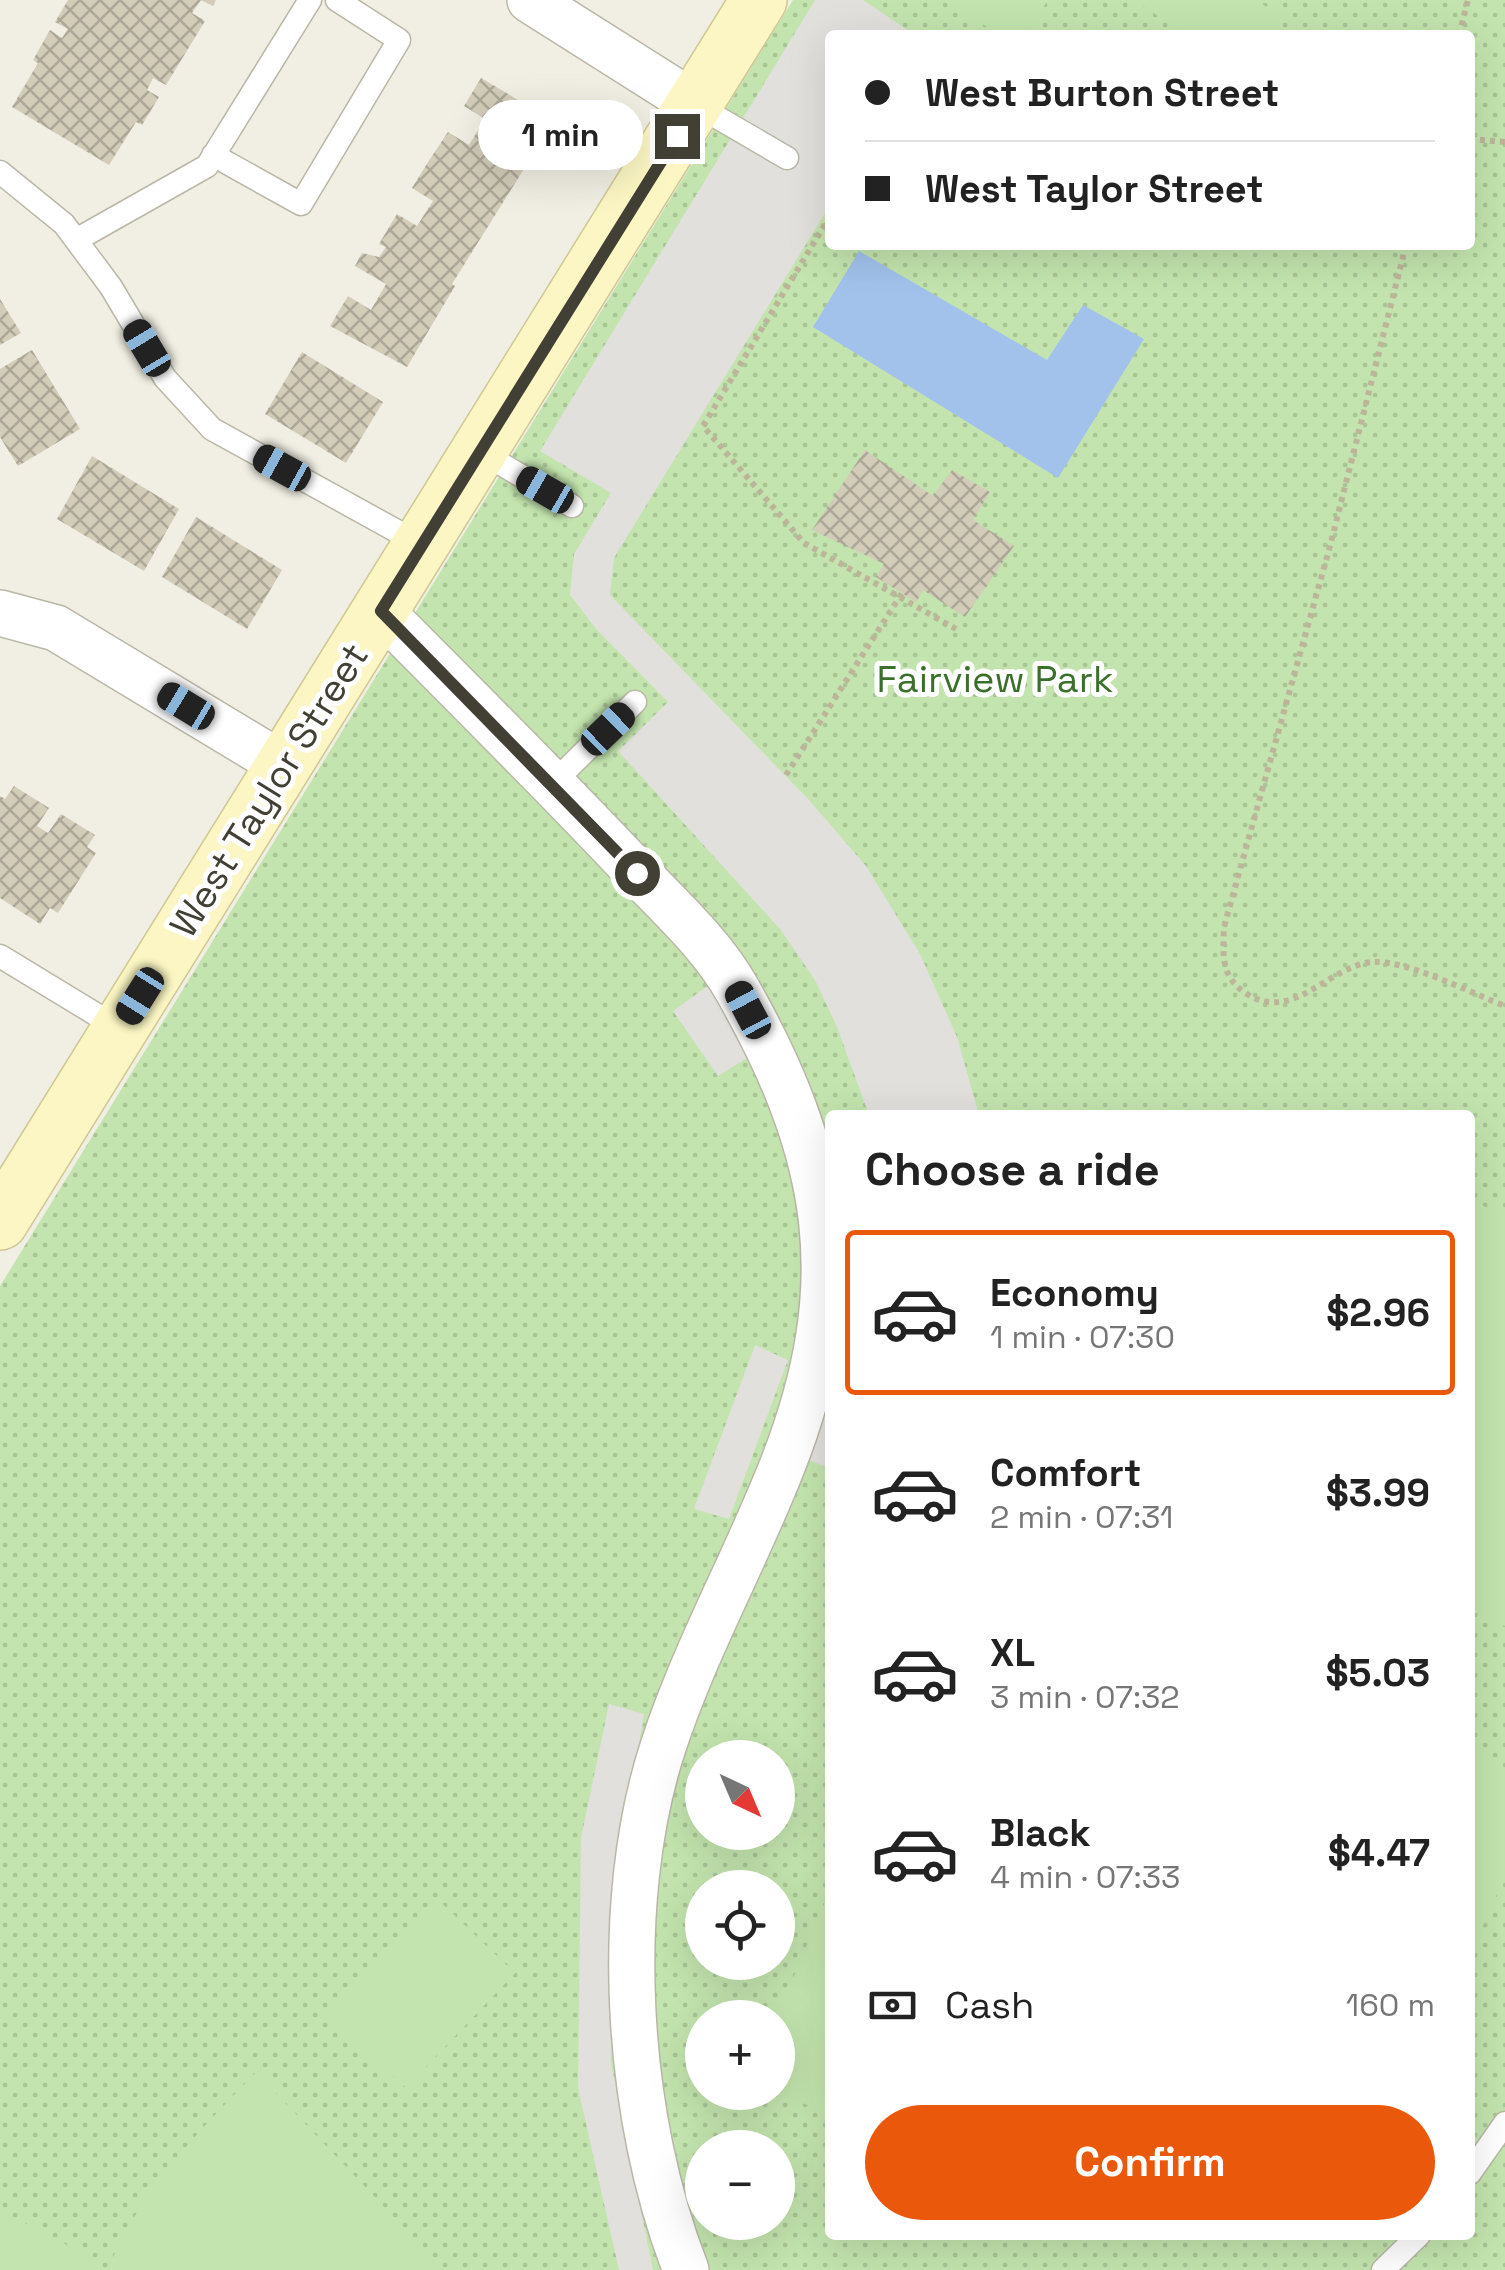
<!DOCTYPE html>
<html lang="en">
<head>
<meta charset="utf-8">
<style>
  :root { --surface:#fff; --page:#f2f2f2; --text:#222; --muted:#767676; --line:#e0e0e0; --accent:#ea580c }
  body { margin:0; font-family:"Space Grotesk",sans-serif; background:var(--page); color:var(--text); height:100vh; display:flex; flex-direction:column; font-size:38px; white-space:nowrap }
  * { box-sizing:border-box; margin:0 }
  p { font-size:32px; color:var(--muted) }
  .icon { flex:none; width:55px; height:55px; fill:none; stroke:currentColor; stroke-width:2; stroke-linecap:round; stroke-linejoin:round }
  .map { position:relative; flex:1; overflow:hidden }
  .sheet { position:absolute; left:825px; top:1110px; width:650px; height:1130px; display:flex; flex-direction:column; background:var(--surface); border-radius:10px; box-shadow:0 10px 40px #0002 }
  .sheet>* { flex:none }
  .hud { position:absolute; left:825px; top:30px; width:650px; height:220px; border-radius:10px; box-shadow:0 10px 40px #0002; display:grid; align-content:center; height:220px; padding:0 40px; background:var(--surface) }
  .needle { width:65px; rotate:136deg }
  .controls { position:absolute; left:685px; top:1740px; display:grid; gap:20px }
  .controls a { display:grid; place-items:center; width:110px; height:110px; border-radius:50%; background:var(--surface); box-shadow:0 10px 40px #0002; font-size:50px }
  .end { position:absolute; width:45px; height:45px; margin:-22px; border:12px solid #423f34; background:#fff; box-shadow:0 0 0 5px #fff }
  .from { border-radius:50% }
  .bubble { position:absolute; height:70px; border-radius:35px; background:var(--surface); box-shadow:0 10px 40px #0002; font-size:32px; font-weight:700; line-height:70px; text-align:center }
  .car { position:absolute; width:30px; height:60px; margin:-30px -15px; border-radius:12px; box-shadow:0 0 8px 2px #0007; background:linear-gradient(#222 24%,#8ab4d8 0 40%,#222 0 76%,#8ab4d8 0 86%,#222 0) }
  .hud b { display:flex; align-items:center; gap:35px; height:95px; font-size:38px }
  .hud b+b { border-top:2px solid var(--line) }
  .hud i { width:25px; height:25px; background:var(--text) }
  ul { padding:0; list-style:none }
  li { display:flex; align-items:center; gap:30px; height:165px; margin:0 20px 15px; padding:0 20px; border:5px solid transparent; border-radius:10px }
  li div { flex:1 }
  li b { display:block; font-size:38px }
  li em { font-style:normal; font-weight:700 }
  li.active { border-color:var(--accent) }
  li>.icon { width:90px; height:90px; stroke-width:1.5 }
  h2 { padding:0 40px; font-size:45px; line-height:120px }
  .pay { display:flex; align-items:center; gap:25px; height:110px; padding:0 40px; font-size:38px }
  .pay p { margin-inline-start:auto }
  .cta { display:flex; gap:20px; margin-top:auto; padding:20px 40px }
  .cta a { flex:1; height:115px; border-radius:60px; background:var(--accent); color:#fff; font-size:40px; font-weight:700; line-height:115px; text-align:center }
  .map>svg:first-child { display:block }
  .grass { fill:url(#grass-dots); fill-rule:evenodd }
  .pitch { fill:#c3e4ae }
  .parking { fill:#e1e0dc }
  .water { fill:#a2c2ec }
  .building { fill:url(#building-cross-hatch) }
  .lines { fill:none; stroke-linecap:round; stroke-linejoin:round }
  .lane-casing { stroke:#bbb7a7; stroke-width:25 }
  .street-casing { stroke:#bbb7a7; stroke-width:48 }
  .secondary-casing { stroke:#cfc895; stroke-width:58 }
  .path { stroke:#bcb599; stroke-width:6; stroke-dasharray:5 5; stroke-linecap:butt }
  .lane { stroke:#fff; stroke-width:22 }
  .street { stroke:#fff; stroke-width:45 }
  .secondary { stroke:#fbf6c3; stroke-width:55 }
  .route { stroke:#423f34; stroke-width:12 }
  .labels { text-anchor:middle; stroke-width:10; stroke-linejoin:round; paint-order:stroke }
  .park-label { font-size:38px; fill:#3b702b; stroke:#fff }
  .street-label { font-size:38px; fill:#423f34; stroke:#fff }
</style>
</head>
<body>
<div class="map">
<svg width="1505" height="2270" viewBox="0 0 1505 2270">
  <defs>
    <pattern id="grass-dots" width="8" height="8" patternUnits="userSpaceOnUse" patternTransform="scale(2.5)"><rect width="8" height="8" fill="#c3e4ae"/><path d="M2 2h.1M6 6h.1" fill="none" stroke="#a9c596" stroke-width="1.8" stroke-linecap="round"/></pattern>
    <pattern id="building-cross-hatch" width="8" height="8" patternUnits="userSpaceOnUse" patternTransform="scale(2.5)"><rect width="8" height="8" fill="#d2ccb9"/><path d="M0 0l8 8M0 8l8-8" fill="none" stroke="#aca797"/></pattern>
  </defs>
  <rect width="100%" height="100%" fill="#f1efe3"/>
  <!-- grass -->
  <path class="grass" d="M793 0H1505V2270H0V1286ZM830 35H1470V245H830ZM830 1115H1470V2235H830ZM702 1758H778V1832H702ZM702 1888H778V1962H702ZM702 2018H778V2092H702ZM702 2148H778V2222H702Z"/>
  <!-- pitch -->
  <path class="pitch" d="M944 0H1048L1026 35H1000Z
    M1134 0H1255L1284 17 1273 35H1187Z
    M1470 1199 1505 1217V1626L1470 1610Z
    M1470 1737 1505 1771V1876L1470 1955Z
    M830 1890V2114L777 2093V2017Z
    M436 1898 515 1973 406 2088 327 2013Z
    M256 2072 444 2270H108C139 2191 199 2131 256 2072Z
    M0 2210 99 2262 95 2270H0Z"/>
  <!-- parking -->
  <path class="parking" d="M815 0H863L915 35H830V205L614 558 610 595 809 800 866 866 920 954 957 1037 979 1115H869L837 1027 815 980 780 929 618 751 668 702 597 630 570 595 574 554 611 493 540 451Z
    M709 985 752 1055 718 1076 673 1011Z
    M755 1345 788 1360 729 1519 694 1509Z
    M830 1392V1469L802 1457Z
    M609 1704 644 1714 612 1901 611 2063 653 2270H619L578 2088 581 1838Z"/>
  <!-- water -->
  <path class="water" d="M859 251 1047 360 1083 305 1144 339 1058 478 813 327Z"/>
  <!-- building -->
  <path class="building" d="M68 0H216L213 6 201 0 192 13 205 21 166 85 153 78 147 90 159 97 142 125 136 122 109 165 12 107 38 63 33 60 50 30 62 38 68 29 55 22Z
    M481 78 554 121 452 284 455 286 407 367 330 326 348 296 371 310 386 284 355 266 362 253 379 257 386 247 379 244 397 214 417 226 433 201 412 188 428 162 448 132 469 145 485 119 464 106Z
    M0 299 21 333 0 345Z
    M32 350 80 429 18 466 0 437V369Z
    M302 352 383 402 346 463 265 414Z
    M865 450 933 496 952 470 990 492 973 520 1014 546 965 617 923 590 916 602 876 577 884 564 812 530Z
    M92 456 179 509 144 571 57 519Z
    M196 517 282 570 247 629 162 577Z
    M14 786 49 808 37 826 48 833 61 814 95 835 87 847 96 853 58 913 50 908 40 924 0 898V796L5 799Z"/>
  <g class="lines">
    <defs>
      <path id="lane" d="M696 105 787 158
        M213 155 301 204 399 40 337 0
        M0 172 64 224 111 287 165 378 212 429 422 545
        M76 240 207 166 310 0
        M481 452 572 506
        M552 784 635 702
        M0 956 120 1029
        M1470 2173 1505 2123
        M1383 2270 1419 2235"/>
      <path id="street" d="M530 0 696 105
        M381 611C464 695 548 778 629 864 666 903 712 944 738 991 831 1155 853 1285 783 1464 746 1559 695 1649 663 1747 612 1903 626 2118 686 2270
        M0 613 56 628 283 765"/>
      <path id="secondary" d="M0 1222 759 0"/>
    </defs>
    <!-- lane casing -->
    <use href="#lane" class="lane-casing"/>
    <!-- street casing -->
    <use href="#street" class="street-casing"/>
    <!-- secondary casing -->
    <use href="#secondary" class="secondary-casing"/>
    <!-- path -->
    <path class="path" d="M1459 35 1468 0
      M1470 139 1505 142
      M830 216 703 426 804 543 956 629
      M1406 245 1330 546 1224 927C1223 955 1220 977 1247 994 1294 1024 1331 963 1374 962 1409 961 1471 993 1505 1006
      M786 775 902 593"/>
    <!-- lane -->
    <use href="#lane" class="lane"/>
    <!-- street -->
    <use href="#street" class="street"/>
    <!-- secondary -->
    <use href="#secondary" class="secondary"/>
  </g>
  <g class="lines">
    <!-- route -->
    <path class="route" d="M637 873 381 611 677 136"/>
  </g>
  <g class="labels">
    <!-- park labels -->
    <g class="park-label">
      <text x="995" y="692">Fairview Park</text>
    </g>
    <!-- street labels -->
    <g class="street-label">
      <text transform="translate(269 790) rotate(-58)" y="13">West Taylor Street</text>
    </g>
  </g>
</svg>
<div class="controls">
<a><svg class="needle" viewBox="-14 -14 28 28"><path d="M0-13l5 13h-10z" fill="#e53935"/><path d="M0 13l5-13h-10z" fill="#767676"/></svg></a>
<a><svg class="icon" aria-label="locate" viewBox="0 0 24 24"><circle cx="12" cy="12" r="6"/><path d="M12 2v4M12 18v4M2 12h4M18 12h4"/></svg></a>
<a>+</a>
<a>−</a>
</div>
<i class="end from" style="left:637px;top:873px"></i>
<i class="end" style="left:677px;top:136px"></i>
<div class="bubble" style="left:478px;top:100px;width:165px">1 min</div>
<i class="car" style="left:147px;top:348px;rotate:329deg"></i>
<i class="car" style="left:282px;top:468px;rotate:299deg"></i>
<i class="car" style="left:545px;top:490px;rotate:300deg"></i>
<i class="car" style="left:186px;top:706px;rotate:301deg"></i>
<i class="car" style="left:608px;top:729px;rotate:46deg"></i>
<i class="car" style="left:140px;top:996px;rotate:212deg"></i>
<i class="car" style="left:748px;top:1010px;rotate:332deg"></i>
<div class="hud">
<b><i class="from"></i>West Burton Street</b>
<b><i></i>West Taylor Street</b>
</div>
<section class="sheet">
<h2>Choose a ride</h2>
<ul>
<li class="active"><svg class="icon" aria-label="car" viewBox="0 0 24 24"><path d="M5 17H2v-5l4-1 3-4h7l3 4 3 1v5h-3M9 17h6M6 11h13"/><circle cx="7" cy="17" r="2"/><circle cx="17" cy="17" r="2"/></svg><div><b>Economy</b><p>1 min · 07:30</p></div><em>$2.96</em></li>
<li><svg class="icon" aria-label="car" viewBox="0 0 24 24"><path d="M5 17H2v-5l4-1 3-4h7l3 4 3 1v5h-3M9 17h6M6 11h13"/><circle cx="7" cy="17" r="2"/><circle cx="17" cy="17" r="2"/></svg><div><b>Comfort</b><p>2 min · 07:31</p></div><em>$3.99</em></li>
<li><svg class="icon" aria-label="car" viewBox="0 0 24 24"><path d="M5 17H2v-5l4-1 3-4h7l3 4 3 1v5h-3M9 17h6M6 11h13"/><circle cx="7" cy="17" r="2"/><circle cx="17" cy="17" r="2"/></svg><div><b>XL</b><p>3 min · 07:32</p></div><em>$5.03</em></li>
<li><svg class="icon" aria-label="car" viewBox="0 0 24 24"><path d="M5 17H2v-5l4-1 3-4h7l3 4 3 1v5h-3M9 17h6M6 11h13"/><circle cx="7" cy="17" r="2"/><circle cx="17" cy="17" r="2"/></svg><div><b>Black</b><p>4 min · 07:33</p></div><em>$4.47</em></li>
</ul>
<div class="pay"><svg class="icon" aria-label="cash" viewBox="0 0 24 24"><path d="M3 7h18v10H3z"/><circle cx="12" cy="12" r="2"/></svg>Cash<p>160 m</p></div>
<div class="cta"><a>Confirm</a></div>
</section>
</div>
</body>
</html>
